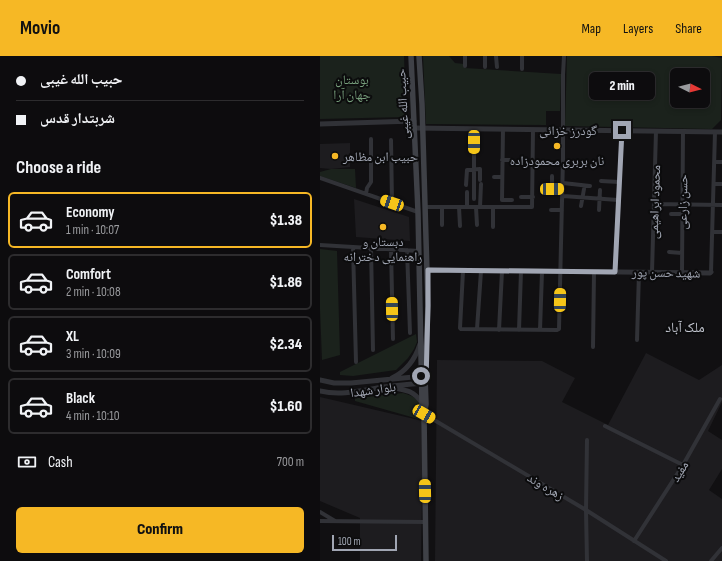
<!DOCTYPE html>
<html lang="en">
<head>
<meta charset="utf-8">
<style>
  :root { --surface:#0d0c0e; --page:#1b1a1c; --text:#f1f3f6; --muted:#9a9b9e; --line:#2d2c2e; --accent:#f6b825 }
  body { margin:0; font-family:"Sofia Sans Condensed","Noto Naskh Arabic",sans-serif; background:var(--page); color:var(--text); height:100vh; display:flex; flex-direction:column; font-size:15px; white-space:nowrap }
  * { box-sizing:border-box; margin:0 }
  p { font-size:13px; color:var(--muted) }
  .icon { flex:none; width:22px; height:22px; fill:none; stroke:currentColor; stroke-width:2; stroke-linecap:round; stroke-linejoin:round }
  .map { position:relative; flex:1; overflow:hidden }
  .sheet { display:flex; flex-direction:column; background:var(--surface); width:320px }
  .sheet>* { flex:none }
  .banner { display:grid; align-content:center; height:88px; padding:0 16px; background:var(--surface) }
  .needle { width:26px; rotate:96deg }
  .controls { position:absolute; left:350px; top:12px; display:grid; gap:8px }
  .controls a { display:grid; place-items:center; width:40px; height:40px; border-radius:6px; background:var(--surface); box-shadow:0 2px 6px #0003,0 0 0 1px var(--line); font-size:20px }
  .scale { position:absolute; left:12px; bottom:10px; width:65px; box-sizing:border-box; padding-left:4px; border:2px solid #a1a6b3; border-top:0; font-size:11px; line-height:14px; white-space:nowrap; color:#a1a6b3; -webkit-text-stroke:3px #0c0c0d; paint-order:stroke }
  .end { position:absolute; width:18px; height:18px; margin:-9px; border:5px solid #a1a6b3; background:#111; box-shadow:0 0 0 2px #111 }
  .from { border-radius:50% }
  .bubble { position:absolute; height:28px; border-radius:6px; background:var(--surface); box-shadow:0 2px 6px #0003,0 0 0 1px var(--line); font-size:13px; font-weight:800; line-height:28px; text-align:center }
  .car { position:absolute; width:12px; height:24px; margin:-12px -6px; border-radius:5px; box-shadow:0 0 3px 1px #0007; background:linear-gradient(#f5c518 24%,#345 0 40%,#f5c518 0 76%,#345 0 86%,#f5c518 0) }
  .banner b { display:flex; align-items:center; gap:14px; height:38px; font-size:15px }
  .banner b+b { border-top:1px solid var(--line) }
  .banner i { width:10px; height:10px; background:var(--text) }
  ul { padding:0; list-style:none }
  li { display:flex; align-items:center; gap:12px; height:56px; margin:0 8px 6px; padding:0 8px; border:2px solid var(--line); border-radius:6px }
  li div { flex:1 }
  li b { display:block; font-size:15px }
  li em { font-style:normal; font-weight:800 }
  li.active { border-color:var(--accent) }
  li>.icon { width:36px; height:36px; stroke-width:1.5 }
  h2 { padding:0 16px; font-size:18px; line-height:48px }
  .pay { display:flex; align-items:center; gap:10px; height:44px; padding:0 16px; font-size:15px }
  .pay p { margin-inline-start:auto }
  .button { display:flex; gap:8px; margin-top:auto; padding:8px 16px }
  .button a { flex:1; height:46px; border-radius:6px; background:var(--accent); color:#111; font-size:16px; font-weight:800; line-height:46px; text-align:center }
  header { display:flex; align-items:center; gap:24px; box-sizing:border-box; height:56px; padding:0 20px; background:var(--accent); color:#111 }
  header strong { font-size:19px }
  nav { display:flex; gap:22px; margin-inline-start:auto; font-size:14px }
  main { display:flex; flex:1; min-height:0 }
  .map>svg:first-child { display:block }
  .built { fill:#1d1c1f }
  .green { fill:#1b221c; fill-rule:evenodd }
  .lines { fill:none; stroke-linecap:round; stroke-linejoin:round }
  .minor { stroke:#313237; stroke-width:4 }
  .tertiary { stroke:#313237; stroke-width:5 }
  .secondary { stroke:#3f4147; stroke-width:5.5 }
  .route { stroke:#a1a6b3; stroke-width:5 }
  .poi-dot { fill:#f6b825; stroke:#0c0c0d; stroke-width:1.5 }
  .labels { text-anchor:middle; stroke-width:4; stroke-linejoin:round; paint-order:stroke }
  .park-label { font-size:13px; fill:#779f7c; stroke:#0c0c0d }
  .street-label { font-size:13px; fill:#a1a6b3; stroke:#0c0c0d }
  .poi-label { font-size:13px; fill:#a1a6b3; stroke:#0c0c0d }
  .neighbourhood-label { font-size:14px; fill:#c2c5cf; stroke:#0c0c0d }
</style>
</head>
<body>
<header>
<strong>Movio</strong>
<nav><a>Map</a><a>Layers</a><a>Share</a></nav>
</header>
<main>
<section class="sheet">
<div class="banner">
<b><i class="from"></i>حبیب الله غیبی</b>
<b><i></i>شربتدار قدس</b>
</div>
<h2>Choose a ride</h2>
<ul>
<li class="active"><svg class="icon" aria-label="car" viewBox="0 0 24 24"><path d="M5 17H2v-5l4-1 3-4h7l3 4 3 1v5h-3M9 17h6M6 11h13"/><circle cx="7" cy="17" r="2"/><circle cx="17" cy="17" r="2"/></svg><div><b>Economy</b><p>1 min · 10:07</p></div><em>$1.38</em></li>
<li><svg class="icon" aria-label="car" viewBox="0 0 24 24"><path d="M5 17H2v-5l4-1 3-4h7l3 4 3 1v5h-3M9 17h6M6 11h13"/><circle cx="7" cy="17" r="2"/><circle cx="17" cy="17" r="2"/></svg><div><b>Comfort</b><p>2 min · 10:08</p></div><em>$1.86</em></li>
<li><svg class="icon" aria-label="car" viewBox="0 0 24 24"><path d="M5 17H2v-5l4-1 3-4h7l3 4 3 1v5h-3M9 17h6M6 11h13"/><circle cx="7" cy="17" r="2"/><circle cx="17" cy="17" r="2"/></svg><div><b>XL</b><p>3 min · 10:09</p></div><em>$2.34</em></li>
<li><svg class="icon" aria-label="car" viewBox="0 0 24 24"><path d="M5 17H2v-5l4-1 3-4h7l3 4 3 1v5h-3M9 17h6M6 11h13"/><circle cx="7" cy="17" r="2"/><circle cx="17" cy="17" r="2"/></svg><div><b>Black</b><p>4 min · 10:10</p></div><em>$1.60</em></li>
</ul>
<div class="pay"><svg class="icon" aria-label="cash" viewBox="0 0 24 24"><path d="M3 7h18v10H3z"/><circle cx="12" cy="12" r="2"/></svg>Cash<p>700 m</p></div>
<div class="button"><a>Confirm</a></div>
</section>
<div class="map">
<svg width="402" height="505" viewBox="0 0 402 505">
  <rect width="100%" height="100%" fill="#111012"/>
  <!-- built -->
  <path class="built" d="M30 87V111L11 113 0 112V88Z
    M34 143 89 161 90 185 36 181Z
    M326 297 379 324 402 309V346L388 375 402 384V413L389 434 402 443V505H115L117 304 222 305 255 322 242 346 288 369Z
    M0 341 103 365 101 505H40V462L0 445Z"/>
  <!-- green -->
  <path class="green" d="M0 0H84L86 61 0 63Z
    M103 0H129L135 7 144 8 145 12 241 18 240 55H226V69L107 68H106Z
    M247 0H392L402 2 401 64 392 73 245 70ZM357 19H383V45H357Z
    M11 113H35L36 132 0 120V116Z
    M0 193 17 195 20 299 2 304 0 253Z
    M96 278 97 286 94 293 88 302 76 314 33 320 20 319V316Z
    M83 337C101 342 100 347 102 364L35 345V342Z"/>
  <g class="lines">
    <!-- minor -->
    <path class="minor" d="M145 0V10
      M176 0 177 11
      M202 0V13
      M165 11V0
      M183 73 182 144H192
      M71 84 72 147
      M182 104H190
      M395 106H402
      M232 120V133H243
      M174 121H182
      M0 122 98 156
      M281 125 299 126
      M243 127 270 130
      M394 128H402
      M146 129 147 114 160 113V124
      M46 138 47 132 51 126V83
      M243 140 298 144
      M201 141H213
      M154 143V73
      M334 148 402 149
      M261 150 264 133
      M105 151H212L213 74
      M122 151V169
      M139 151 140 170
      M147 151V136
      M156 151 157 169
      M160 151 161 128
      M173 151V171
      M231 154H242
      M279 154 280 134
      M351 158H362
      M393 176H402
      M0 189 99 195
      M33 191 36 306
      M51 192 53 294
      M71 193 73 283
      M87 194 90 277
      M349 196 362 197
      M143 215 140 272 141 273 237 274 239 273 243 102V19L244 0
      M295 216 302 74
      M332 216 336 75
      M362 216 363 75
      M391 216 395 76
      M157 273 161 215
      M179 274 182 215
      M199 274 201 215
      M220 274 222 216
      M317 284 319 216
      M273 291 274 216
      M104 358 266 454 346 505
      M285 370 363 409
      M267 384 266 454 267 505
      M0 456 15 465
      M0 465 106 466
      M314 485 363 409 400 343
      M391 505 402 492"/>
    <!-- tertiary -->
    <path class="tertiary" d="M0 68 94 65
      M94 72 402 76
      M108 214 390 217 391 216
      M72 322C87 315 95 304 100 288
      M0 324 14 327H31L104 320
      M73 332C87 334 94 335 102 347
      M0 335C22 340 43 334 64 331 77 329 91 328 104 327"/>
    <!-- secondary -->
    <path class="secondary" d="M91 0 98 156 102 347 104 358 106 505
      M99 0 102 48 108 250 105 320 106 348 105 354"/>
  </g>
  <g class="lines">
    <!-- route -->
    <path class="route" d="M101 320V327L106 326 108 250V214L295 216 302 74"/>
  </g>
  <!-- markers -->
  <g class="poi-dot">
    <circle cx="237" cy="90" r="4"/>
    <circle cx="15" cy="100" r="4"/>
    <circle cx="63" cy="171" r="4"/>
  </g>
  <g class="labels">
    <!-- park labels -->
    <g class="park-label">
      <text x="32" y="28">بوستان<tspan x="32" dy="15">جهان آرا</tspan></text>
    </g>
    <!-- street labels -->
    <g class="street-label">
      <text transform="translate(82 48) rotate(-93)" y="5">حبیب الله غیبی</text>
      <text x="248" y="79">گودرز خزائی</text>
      <text transform="translate(334 146) rotate(-88)" y="5">محمود ابراهیمی</text>
      <text transform="translate(362 146) rotate(-89)" y="5">حسن زارعی</text>
      <text transform="translate(346 216) rotate(1)" y="5">شهید حسن پور</text>
      <text transform="translate(53 333) rotate(-8)" y="5">بلوار شهدا</text>
      <text transform="translate(359 415) rotate(-58)" y="5">مفید</text>
      <text transform="translate(226 430) rotate(31)" y="5">زهره وند</text>
    </g>
    <!-- poi labels -->
    <g class="poi-label">
      <text x="23" y="105" text-anchor="start">حبیب ابن مظاهر</text>
      <text x="237" y="109">نان بربری محمودزاده</text>
      <text x="63" y="190">دبستان و<tspan x="63" dy="15">راهنمایی دخترانه</tspan></text>
    </g>
    <!-- neighbourhood labels -->
    <g class="neighbourhood-label">
      <text x="365" y="276">ملک آباد</text>
    </g>
  </g>
</svg>
<div class="controls">
<a><svg class="needle" viewBox="-14 -14 28 28"><path d="M0-13l5 13h-10z" fill="#e53935"/><path d="M0 13l5-13h-10z" fill="#9a9b9e"/></svg></a>
</div>
<div class="scale">100 m</div>
<i class="end from" style="left:101px;top:320px"></i>
<i class="end" style="left:302px;top:74px"></i>
<div class="bubble" style="left:269px;top:16px;width:66px">2 min</div>
<i class="car" style="left:154px;top:86px;rotate:180deg"></i>
<i class="car" style="left:232px;top:133px;rotate:89deg"></i>
<i class="car" style="left:72px;top:147px;rotate:289deg"></i>
<i class="car" style="left:240px;top:244px;rotate:1deg"></i>
<i class="car" style="left:72px;top:253px;rotate:359deg"></i>
<i class="car" style="left:104px;top:358px;rotate:120deg"></i>
<i class="car" style="left:105px;top:435px;rotate:359deg"></i>
</div>
</main>
</body>
</html>
